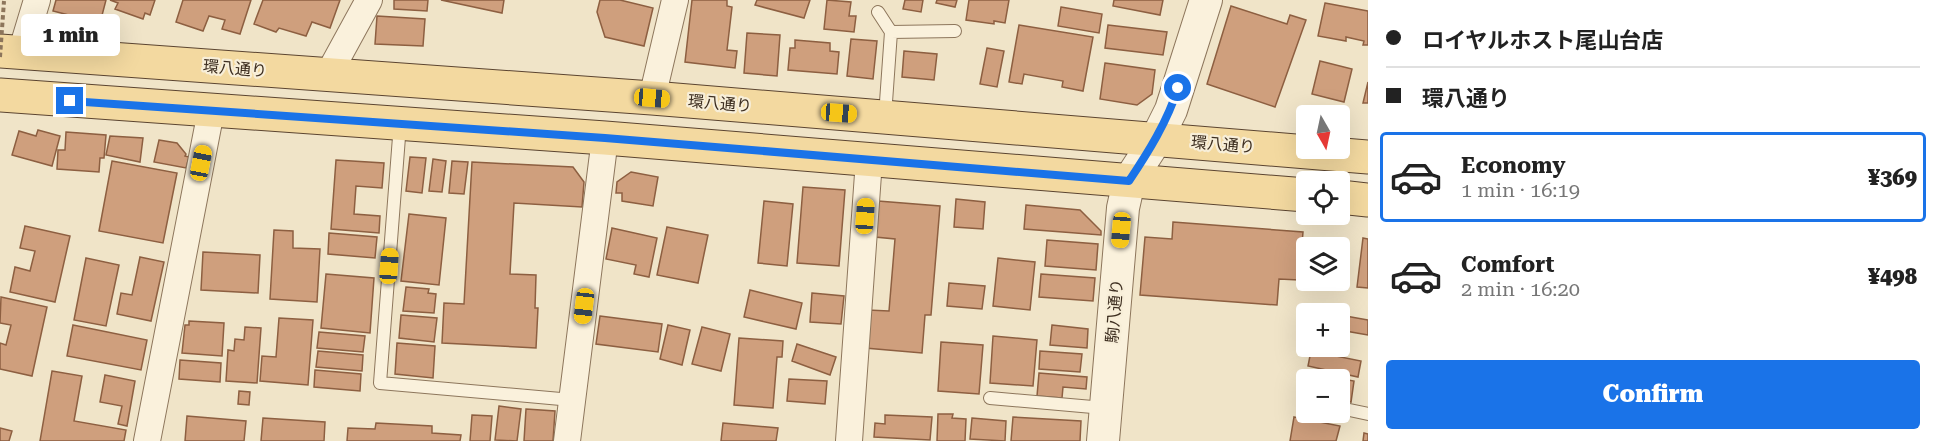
<!DOCTYPE html>
<html lang="en">
<head>
<meta charset="utf-8">
<style>
  :root { --surface:#fff; --page:#f2f2f2; --text:#222; --muted:#767676; --line:#e0e0e0; --accent:#1a73e8 }
  body { margin:0; font-family:"Roboto Serif","Noto Sans JP",serif; background:var(--page); color:var(--text); height:100vh; display:flex; flex-direction:column; font-size:22px; white-space:nowrap }
  * { box-sizing:border-box; margin:0 }
  p { font-size:20px; color:var(--muted) }
  .icon { flex:none; width:33px; height:33px; fill:none; stroke:currentColor; stroke-width:2; stroke-linecap:round; stroke-linejoin:round }
  .map { position:relative; flex:1; overflow:hidden }
  .sheet { display:flex; flex-direction:column; background:var(--surface); width:570px }
  .sheet>* { flex:none }
  .top-card { display:grid; align-content:center; height:132px; padding:0 18px; background:var(--surface) }
  .needle { width:39px; rotate:171deg }
  .controls { position:absolute; left:1296px; top:105px; display:grid; gap:12px }
  .controls a { display:grid; place-items:center; width:54px; height:54px; border-radius:6px; background:var(--surface); box-shadow:0 6px 24px #0002; font-size:30px }
  .end { position:absolute; width:27px; height:27px; margin:-14px; border:8px solid #1a73e8; background:#fff; box-shadow:0 0 0 3px #fff }
  .from { border-radius:50% }
  .bubble { position:absolute; height:42px; border-radius:6px; background:var(--surface); box-shadow:0 6px 24px #0002; font-size:20px; font-weight:800; line-height:42px; text-align:center }
  .car { position:absolute; width:18px; height:36px; margin:-18px -9px; border-radius:8px; box-shadow:0 0 4px 2px #0007; background:linear-gradient(#f5c518 24%,#345 0 40%,#f5c518 0 76%,#345 0 86%,#f5c518 0) }
  .top-card b { display:flex; align-items:center; gap:21px; height:57px; font-size:22px }
  .top-card b+b { border-top:2px solid var(--line) }
  .top-card i { width:15px; height:15px; background:var(--text) }
  ul { padding:0; list-style:none }
  li { display:flex; align-items:center; gap:18px; height:90px; margin:0 12px 9px; padding:0 6px; border:3px solid transparent; border-radius:6px }
  li div { flex:1 }
  li b { display:block; font-size:22px }
  li em { font-style:normal; font-weight:800 }
  li.on { border-color:var(--accent) }
  li>.icon { width:54px; height:54px; stroke-width:1.5 }
  .cta { display:flex; gap:12px; margin-top:auto; padding:12px 18px }
  .cta a { flex:1; height:69px; border-radius:6px; background:var(--accent); color:#fff; font-size:24px; font-weight:800; line-height:69px; text-align:center }
  main { display:flex; flex:1; min-height:0 }
  .map>svg:first-child { display:block }
  .building { fill:#cf9f7d; stroke:#8d5f41; stroke-width:1.5 }
  .lines { fill:none; stroke-linecap:round; stroke-linejoin:round }
  .service-casing { stroke:#8d765c; stroke-width:14 }
  .minor-casing { stroke:#8d765c; stroke-width:28 }
  .tertiary-casing { stroke:#8d765c; stroke-width:34 }
  .primary-casing { stroke:#5b4430; stroke-width:35 }
  .service { stroke:#faf1dc; stroke-width:12 }
  .minor { stroke:#faf1dc; stroke-width:26 }
  .tertiary { stroke:#faf1dc; stroke-width:32 }
  .primary { stroke:#f3d9a0; stroke-width:33 }
  .path-bridge { stroke:#8d765c; stroke-width:4; stroke-dasharray:4.5 3; stroke-linecap:butt }
  .route { stroke:#1a73e8; stroke-width:8 }
  .labels { text-anchor:middle; stroke-width:4.5; stroke-linejoin:round; paint-order:stroke }
  .street-label { font-size:16px; fill:#3d2e20; stroke:#f7eed8 }
</style>
</head>
<body>
<main>
<div class="map">
<svg width="1368" height="441" viewBox="0 0 1368 441">
  <rect width="100%" height="100%" fill="#f0e4c8"/>
  <!-- building -->
  <path class="building" d="M56 0H106L100 23 53 11Z
    M110 0H155L150 15 145 13 143 19 115 9 118 3Z
    M183 0H251L240 34 222 29 225 20 209 16 203 31 176 22Z
    M263 0H340L330 28 312 22 306 36 279 28 276 32 254 24Z
    M394 0H428L427 11 394 9Z
    M441 0H504L502 13Z
    M600 0H620L653 8 644 46 605 37 597 12Z
    M692 0H727V6L732 7 727 50 737 51 735 68 685 62Z
    M757 0H810L804 18 755 5Z
    M827 0 851 2 849 16H856L854 32 824 29Z
    M905 0H923L921 12 903 9Z
    M937 0H957L955 7 936 3Z
    M969 0H1009L1005 23 994 21V24L966 20Z
    M1114 0H1163L1160 15 1113 6Z
    M1325 3 1368 11V45H1363L1364 41 1346 37V41L1318 36Z
    M1231 6 1287 24 1290 15 1306 20 1275 107 1207 84Z
    M1061 7 1102 14 1099 33 1058 26Z
    M377 16 425 19 423 46 375 44Z
    M1019 25 1093 37 1083 91 1062 87 1063 81 1024 74 1022 84 1009 82Z
    M1108 25 1167 32 1163 55 1105 48Z
    M747 33 780 35 777 76 744 73Z
    M851 39 877 41 873 79 847 76Z
    M795 40 830 43V51L839 52 837 74 788 70 790 48H795Z
    M987 48 1004 51 997 87 980 84Z
    M904 51 937 54 934 80 902 77Z
    M1320 61 1352 69 1344 102 1312 94Z
    M1105 63 1155 70 1152 94 1137 105 1100 99Z
    M1368 82V103H1363Z
    M38 130 60 136 52 166 12 155 19 131 36 136Z
    M66 132 106 135 104 158H100L99 172 57 169 58 150H65Z
    M110 136 143 138 140 162 106 155Z
    M159 140 177 143 186 154 185 156 189 157 186 168 154 162Z
    M410 157 426 158 422 193 406 191Z
    M433 159 446 161 442 192 429 191Z
    M336 160 384 163 382 188 356 186 354 214 380 216 379 233 331 229Z
    M112 161 177 173 163 243 99 231Z
    M452 161 468 162 464 194 449 193Z
    M472 162 573 167 584 182 582 207 514 203 510 274 536 275 535 308H538L536 348 442 343 444 303 464 304Z
    M631 172 658 177 653 206 622 201V193H616L617 182Z
    M803 187 845 190 839 266 797 263Z
    M956 199 985 202 983 229 954 227Z
    M764 201 793 204 787 266 758 263Z
    M878 201 940 206 931 315H925L922 353 865 348 868 310 889 311 895 239 875 237Z
    M1026 205 1080 210 1101 231V235L1024 229Z
    M409 214 446 218 439 285 401 281Z
    M1173 222 1303 232 1299 280 1279 279 1277 305 1140 295 1145 237 1172 239Z
    M25 226 70 236 55 302 10 292 15 267 30 271 35 251 20 248Z
    M667 227 708 235 698 283 657 275Z
    M612 228 657 238 649 277 634 274 636 265 606 259Z
    M274 230 293 231V248L320 249 317 302 270 299Z
    M329 233 377 237 375 258 328 254Z
    M1363 238 1368 239V288L1357 287Z
    M1047 240 1098 244 1096 270 1045 266Z
    M203 252 260 255 258 293 201 290Z
    M140 257 164 262 151 321 117 314 121 293 132 295Z
    M86 258 119 265 106 326 74 320Z
    M998 258 1035 262 1030 310 993 306Z
    M326 274 374 278 370 333 321 328Z
    M1041 274 1095 278 1093 301 1039 297Z
    M949 283 985 286 982 309 947 306Z
    M406 287 429 289 428 293 436 294 434 313 403 311Z
    M750 290 802 303 796 329 744 317Z
    M812 293 844 296 841 324 810 322Z
    M1 297 47 307 32 376 0 369V343L6 345 11 325 0 323Z
    M401 315 437 318 434 342 399 338Z
    M1340 315 1368 320V335L1340 330Z
    M600 316 662 324 658 352 596 344Z
    M279 318 313 320 308 385 260 381 262 356 276 357Z
    M189 321 224 323 222 356 182 353 185 325H189Z
    M73 325 147 340 141 370 67 356Z
    M668 325 690 330 682 365 660 359Z
    M1052 325 1088 329 1087 348 1050 345Z
    M245 327 261 328 257 383 226 381 228 350 234 351 235 339 244 340Z
    M702 327 730 334 721 371 692 364Z
    M319 332 365 336 363 352 317 348Z
    M993 336 1037 340 1033 386 990 383Z
    M739 338 783 341 782 357H777L773 408 734 405Z
    M941 342 983 345 979 394 938 391Z
    M397 343 435 346 433 378 395 374Z
    M797 344 836 357 830 375 792 361Z
    M318 351 363 355 362 371 316 367Z
    M1040 351 1082 354 1080 372 1039 369Z
    M1311 351 1361 361 1358 377 1308 366Z
    M180 360 221 363 220 382 179 379Z
    M315 370 361 374 360 391 314 387Z
    M52 371 82 376 74 421 126 430 124 441H40Z
    M1039 373 1087 377 1086 389 1063 387 1062 398 1037 396Z
    M1310 373 1354 381 1351 402 1340 400V380H1309Z
    M105 375 135 381 127 426 118 424 122 406 100 402Z
    M789 379 827 381 825 404 787 401Z
    M239 391 250 392 249 405 238 404Z
    M499 406 521 409 517 441 495 440Z
    M526 409 555 411 553 441H524Z
    M938 414H953L952 418 966 419 965 441H937Z
    M472 415 492 416 490 441H470Z
    M885 415 932 417 930 440 874 437 875 423 885 424Z
    M187 416 246 421 244 441H185Z
    M1013 417 1081 421 1080 441H1011Z
    M1294 417 1340 426 1336 441H1290Z
    M263 418 325 422 324 441H261Z
    M972 418 1006 421 1005 441 970 439Z
    M376 423 432 426V433L461 435 460 441H347L348 428 375 429Z
    M723 423 778 428 776 441H721Z
    M0 428 12 431 9 441H0Z
    M1364 433 1368 434V441H1363Z"/>
  <g class="lines">
    <defs>
      <path id="service" d="M878 12 891 32
        M885 116 891 32 955 31
        M400 124 380 383 572 400
        M990 398 1104 408
        M1304 401 1306 402
        M1340 408 1368 414"/>
      <path id="minor" d="M21 53 37 0
        M328 75 369 0
        M652 98 675 0
        M147 441 211 111
        M567 441 605 138
        M849 441 869 160"/>
      <path id="tertiary" d="M1103 441 1123 208 1129 181 1157 138 1171 110 1206 0"/>
      <path id="primary" d="M0 51 652 98 1368 157
        M0 95 605 138 1306 195
        M1340 197 1368 200"/>
    </defs>
    <!-- service casing -->
    <use href="#service" class="service-casing"/>
    <!-- minor casing -->
    <use href="#minor" class="minor-casing"/>
    <!-- tertiary casing -->
    <use href="#tertiary" class="tertiary-casing"/>
    <!-- primary casing -->
    <use href="#primary" class="primary-casing"/>
    <!-- service -->
    <use href="#service" class="service"/>
    <!-- minor -->
    <use href="#minor" class="minor"/>
    <!-- tertiary -->
    <use href="#tertiary" class="tertiary"/>
    <!-- primary -->
    <use href="#primary" class="primary"/>
    <!-- path-bridge -->
    <path class="path-bridge" d="M0 57 4 1"/>
  </g>
  <g class="lines">
    <!-- route -->
    <path class="route" d="M70 101 605 138 1129 181C1149 151 1167 122 1178 88"/>
  </g>
  <g class="labels">
    <!-- street labels -->
    <g class="street-label">
      <text transform="translate(235 68) rotate(5)" y="6">環八通り</text>
      <text transform="translate(720 103) rotate(5)" y="6">環八通り</text>
      <text transform="translate(1223 144) rotate(5)" y="6">環八通り</text>
      <text transform="translate(1114 311) rotate(-85)" y="6">駒八通り</text>
    </g>
  </g>
</svg>
<div class="controls">
<a><svg class="needle" viewBox="-14 -14 28 28"><path d="M0-13l5 13h-10z" fill="#e53935"/><path d="M0 13l5-13h-10z" fill="#767676"/></svg></a>
<a><svg class="icon" aria-label="locate" viewBox="0 0 24 24"><circle cx="12" cy="12" r="6"/><path d="M12 2v4M12 18v4M2 12h4M18 12h4"/></svg></a>
<a><svg class="icon" aria-label="layers" viewBox="0 0 24 24"><path d="M12 4l9 5-9 5-9-5zM3 14l9 5 9-5"/></svg></a>
<a>+</a>
<a>−</a>
</div>
<i class="end from" style="left:1178px;top:88px"></i>
<i class="end" style="left:70px;top:101px"></i>
<div class="bubble" style="left:21px;top:14px;width:99px">1 min</div>
<i class="car" style="left:652px;top:98px;rotate:95deg"></i>
<i class="car" style="left:839px;top:113px;rotate:94deg"></i>
<i class="car" style="left:201px;top:163px;rotate:11deg"></i>
<i class="car" style="left:865px;top:216px;rotate:4deg"></i>
<i class="car" style="left:1121px;top:230px;rotate:185deg"></i>
<i class="car" style="left:389px;top:266px;rotate:4deg"></i>
<i class="car" style="left:584px;top:306px;rotate:187deg"></i>
</div>
<section class="sheet">
<div class="top-card">
<b><i class="from"></i>ロイヤルホスト尾山台店</b>
<b><i></i>環八通り</b>
</div>
<ul>
<li class="on"><svg class="icon" aria-label="car" viewBox="0 0 24 24"><path d="M5 17H2v-5l4-1 3-4h7l3 4 3 1v5h-3M9 17h6M6 11h13"/><circle cx="7" cy="17" r="2"/><circle cx="17" cy="17" r="2"/></svg><div><b>Economy</b><p>1 min · 16:19</p></div><em>¥369</em></li>
<li><svg class="icon" aria-label="car" viewBox="0 0 24 24"><path d="M5 17H2v-5l4-1 3-4h7l3 4 3 1v5h-3M9 17h6M6 11h13"/><circle cx="7" cy="17" r="2"/><circle cx="17" cy="17" r="2"/></svg><div><b>Comfort</b><p>2 min · 16:20</p></div><em>¥498</em></li>
</ul>
<div class="cta"><a>Confirm</a></div>
</section>
</main>
</body>
</html>
